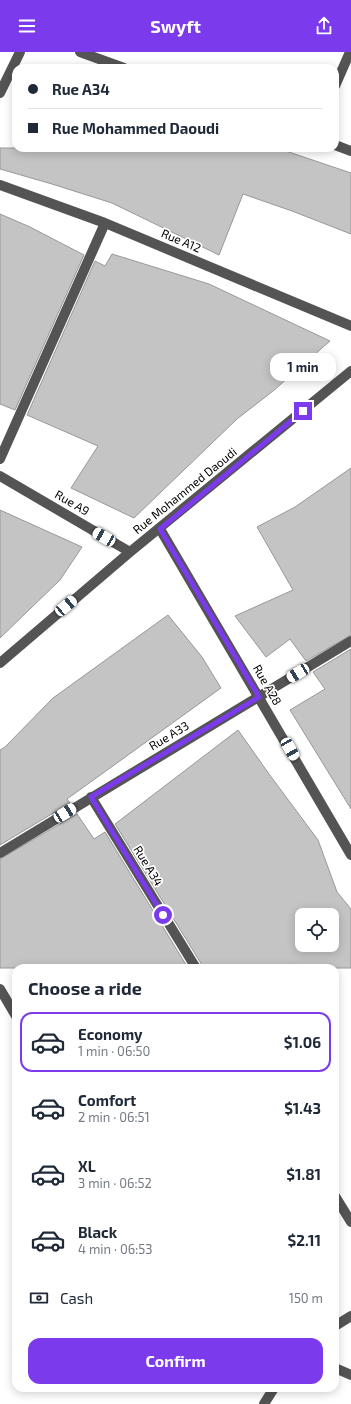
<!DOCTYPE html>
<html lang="en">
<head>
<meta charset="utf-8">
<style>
  :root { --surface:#fff; --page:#f2f2f3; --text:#1f2937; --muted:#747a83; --line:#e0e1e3; --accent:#7c3aed }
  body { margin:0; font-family:"Exo 2",sans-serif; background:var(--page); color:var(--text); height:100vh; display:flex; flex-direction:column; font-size:15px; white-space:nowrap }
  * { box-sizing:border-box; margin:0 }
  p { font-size:13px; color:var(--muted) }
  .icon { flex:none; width:22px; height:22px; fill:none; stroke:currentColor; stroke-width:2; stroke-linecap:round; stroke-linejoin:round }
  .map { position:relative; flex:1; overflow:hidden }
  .details { position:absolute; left:12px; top:912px; width:327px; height:428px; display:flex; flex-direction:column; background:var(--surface); border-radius:12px; box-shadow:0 2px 10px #0003 }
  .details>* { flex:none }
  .guide { position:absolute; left:12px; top:12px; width:327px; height:88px; border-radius:12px; box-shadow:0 2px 10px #0003; display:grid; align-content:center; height:88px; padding:0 16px; background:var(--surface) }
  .controls { position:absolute; left:295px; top:856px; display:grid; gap:8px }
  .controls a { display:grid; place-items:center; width:44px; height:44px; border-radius:8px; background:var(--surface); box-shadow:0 2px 10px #0003; font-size:20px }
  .end { position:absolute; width:18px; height:18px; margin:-9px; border:5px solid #7c3aed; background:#fff; box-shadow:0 0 0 2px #fff }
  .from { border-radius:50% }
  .bubble { position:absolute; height:28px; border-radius:12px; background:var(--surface); box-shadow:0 2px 10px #0003; font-size:13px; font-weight:700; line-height:28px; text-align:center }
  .car { position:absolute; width:12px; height:24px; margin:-12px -6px; border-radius:5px; box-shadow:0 0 3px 1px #0007; background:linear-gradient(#fff 24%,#345 0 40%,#fff 0 76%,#345 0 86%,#fff 0) }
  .guide b { display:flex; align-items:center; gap:14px; height:38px; font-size:15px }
  .guide b+b { border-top:1px solid var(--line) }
  .guide i { width:10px; height:10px; background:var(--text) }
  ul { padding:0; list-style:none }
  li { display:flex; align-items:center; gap:12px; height:60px; margin:0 8px 6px; padding:0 8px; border:2px solid transparent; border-radius:12px }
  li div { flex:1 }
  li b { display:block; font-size:15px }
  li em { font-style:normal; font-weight:700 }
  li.current { border-color:var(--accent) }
  li>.icon { width:36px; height:36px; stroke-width:1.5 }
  h2 { padding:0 16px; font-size:18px; line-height:48px }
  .pay { display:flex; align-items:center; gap:10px; height:44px; padding:0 16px; font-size:15px }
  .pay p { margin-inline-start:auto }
  .button { display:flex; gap:8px; margin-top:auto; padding:8px 16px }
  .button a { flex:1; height:46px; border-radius:12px; background:var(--accent); color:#fff; font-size:16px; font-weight:700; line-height:46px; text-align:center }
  header { display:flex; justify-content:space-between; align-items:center; height:52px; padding:0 16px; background:var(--accent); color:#fff; font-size:18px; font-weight:700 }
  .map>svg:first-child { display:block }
  .building { fill:#c4c4c4; stroke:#989898; fill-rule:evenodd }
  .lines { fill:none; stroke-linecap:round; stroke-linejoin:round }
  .minor { stroke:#545454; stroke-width:10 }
  .route { stroke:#7c3aed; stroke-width:5 }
  .labels { text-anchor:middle; stroke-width:3.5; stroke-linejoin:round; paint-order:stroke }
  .street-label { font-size:12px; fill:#000; stroke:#fff }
</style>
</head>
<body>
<header><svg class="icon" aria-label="menu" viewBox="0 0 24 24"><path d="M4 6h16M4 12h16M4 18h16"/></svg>Swyft<svg class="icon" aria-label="share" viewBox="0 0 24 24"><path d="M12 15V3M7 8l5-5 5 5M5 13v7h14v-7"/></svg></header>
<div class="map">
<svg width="351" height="1352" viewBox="0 0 351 1352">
  <rect width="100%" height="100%" fill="#fff"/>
  <!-- building -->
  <path class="building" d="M0 96H277L351 121V182L292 159 243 142 219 203 112 151 52 132 0 117Z
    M0 162 30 175 84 203 15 358 0 352Z
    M112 202 209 232 330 289 273 339 237 367 134 466 71 436 98 394 27 363 95 209 105 214Z
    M351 416V583L306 609 290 587 266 605 235 564 293 538 257 475 295 455Z
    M0 458 82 495 60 528 0 586Z
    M168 563 202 605 221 636 67 747 70 751 0 793V698L5 695 53 646Z
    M351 597V757L290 658 325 637 313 620Z
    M238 678 269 722 318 788 337 840 351 857V916H202V913L115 772ZM302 863H332V893H302Z
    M77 762 94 787 105 780 188 916H0V807Z"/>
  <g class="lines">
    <!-- minor -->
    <path class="minor" d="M80 0 124 16
      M335 34 350 0
      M0 41 20 0
      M335 93 351 99
      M0 133 105 171 351 274
      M0 407 105 171
      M0 424 130 500
      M160 477 351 803
      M0 611 130 500 351 319
      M91 745 196 916
      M0 801 351 589
      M0 937 16 964
      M335 1144 351 1170
      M335 1274 351 1264
      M335 1316 351 1323
      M264 1352 274 1336"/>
  </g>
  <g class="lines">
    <!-- route -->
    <path class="route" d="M163 863 91 745 259 645 160 477 303 359"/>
  </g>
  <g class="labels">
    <!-- street labels -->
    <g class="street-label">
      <text transform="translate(181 189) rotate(23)" y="4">Rue A12</text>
      <text transform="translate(185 439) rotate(-39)" y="4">Rue Mohammed Daoudi</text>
      <text transform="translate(72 451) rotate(30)" y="4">Rue A9</text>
      <text transform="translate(267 633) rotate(60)" y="4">Rue A28</text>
      <text transform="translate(169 684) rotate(-31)" y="4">Rue A33</text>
      <text transform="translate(148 814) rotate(59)" y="4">Rue A34</text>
    </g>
  </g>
</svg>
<div class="controls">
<a><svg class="icon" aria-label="locate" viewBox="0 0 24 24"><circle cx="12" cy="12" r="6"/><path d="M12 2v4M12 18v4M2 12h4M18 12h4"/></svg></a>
</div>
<i class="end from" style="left:163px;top:863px"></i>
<i class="end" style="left:303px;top:359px"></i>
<div class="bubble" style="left:270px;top:301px;width:66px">1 min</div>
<i class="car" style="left:104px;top:485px;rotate:300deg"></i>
<i class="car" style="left:66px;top:554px;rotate:50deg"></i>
<i class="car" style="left:298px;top:621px;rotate:239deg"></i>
<i class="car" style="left:290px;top:697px;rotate:150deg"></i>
<i class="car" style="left:65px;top:761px;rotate:58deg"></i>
<div class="guide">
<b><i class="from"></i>Rue A34</b>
<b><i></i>Rue Mohammed Daoudi</b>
</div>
<section class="details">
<h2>Choose a ride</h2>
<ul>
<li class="current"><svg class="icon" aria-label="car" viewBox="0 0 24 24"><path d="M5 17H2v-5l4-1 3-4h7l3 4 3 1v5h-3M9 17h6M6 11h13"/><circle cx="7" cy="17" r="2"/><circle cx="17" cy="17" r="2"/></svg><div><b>Economy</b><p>1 min · 06:50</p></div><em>$1.06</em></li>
<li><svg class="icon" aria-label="car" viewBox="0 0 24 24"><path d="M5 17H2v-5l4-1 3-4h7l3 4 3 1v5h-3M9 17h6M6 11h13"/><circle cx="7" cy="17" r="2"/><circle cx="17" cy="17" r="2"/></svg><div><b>Comfort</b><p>2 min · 06:51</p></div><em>$1.43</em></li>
<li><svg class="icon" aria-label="car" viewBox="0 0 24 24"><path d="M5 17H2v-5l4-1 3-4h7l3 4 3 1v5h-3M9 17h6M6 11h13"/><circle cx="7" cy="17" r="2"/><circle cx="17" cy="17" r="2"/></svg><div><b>XL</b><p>3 min · 06:52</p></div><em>$1.81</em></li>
<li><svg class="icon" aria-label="car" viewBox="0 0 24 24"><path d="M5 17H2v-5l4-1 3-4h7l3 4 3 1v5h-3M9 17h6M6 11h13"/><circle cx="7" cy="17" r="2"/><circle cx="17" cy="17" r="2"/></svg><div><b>Black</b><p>4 min · 06:53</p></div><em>$2.11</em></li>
</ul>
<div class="pay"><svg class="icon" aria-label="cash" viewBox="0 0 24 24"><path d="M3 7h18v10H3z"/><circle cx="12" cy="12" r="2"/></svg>Cash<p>150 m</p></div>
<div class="button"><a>Confirm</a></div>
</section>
</div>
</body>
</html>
